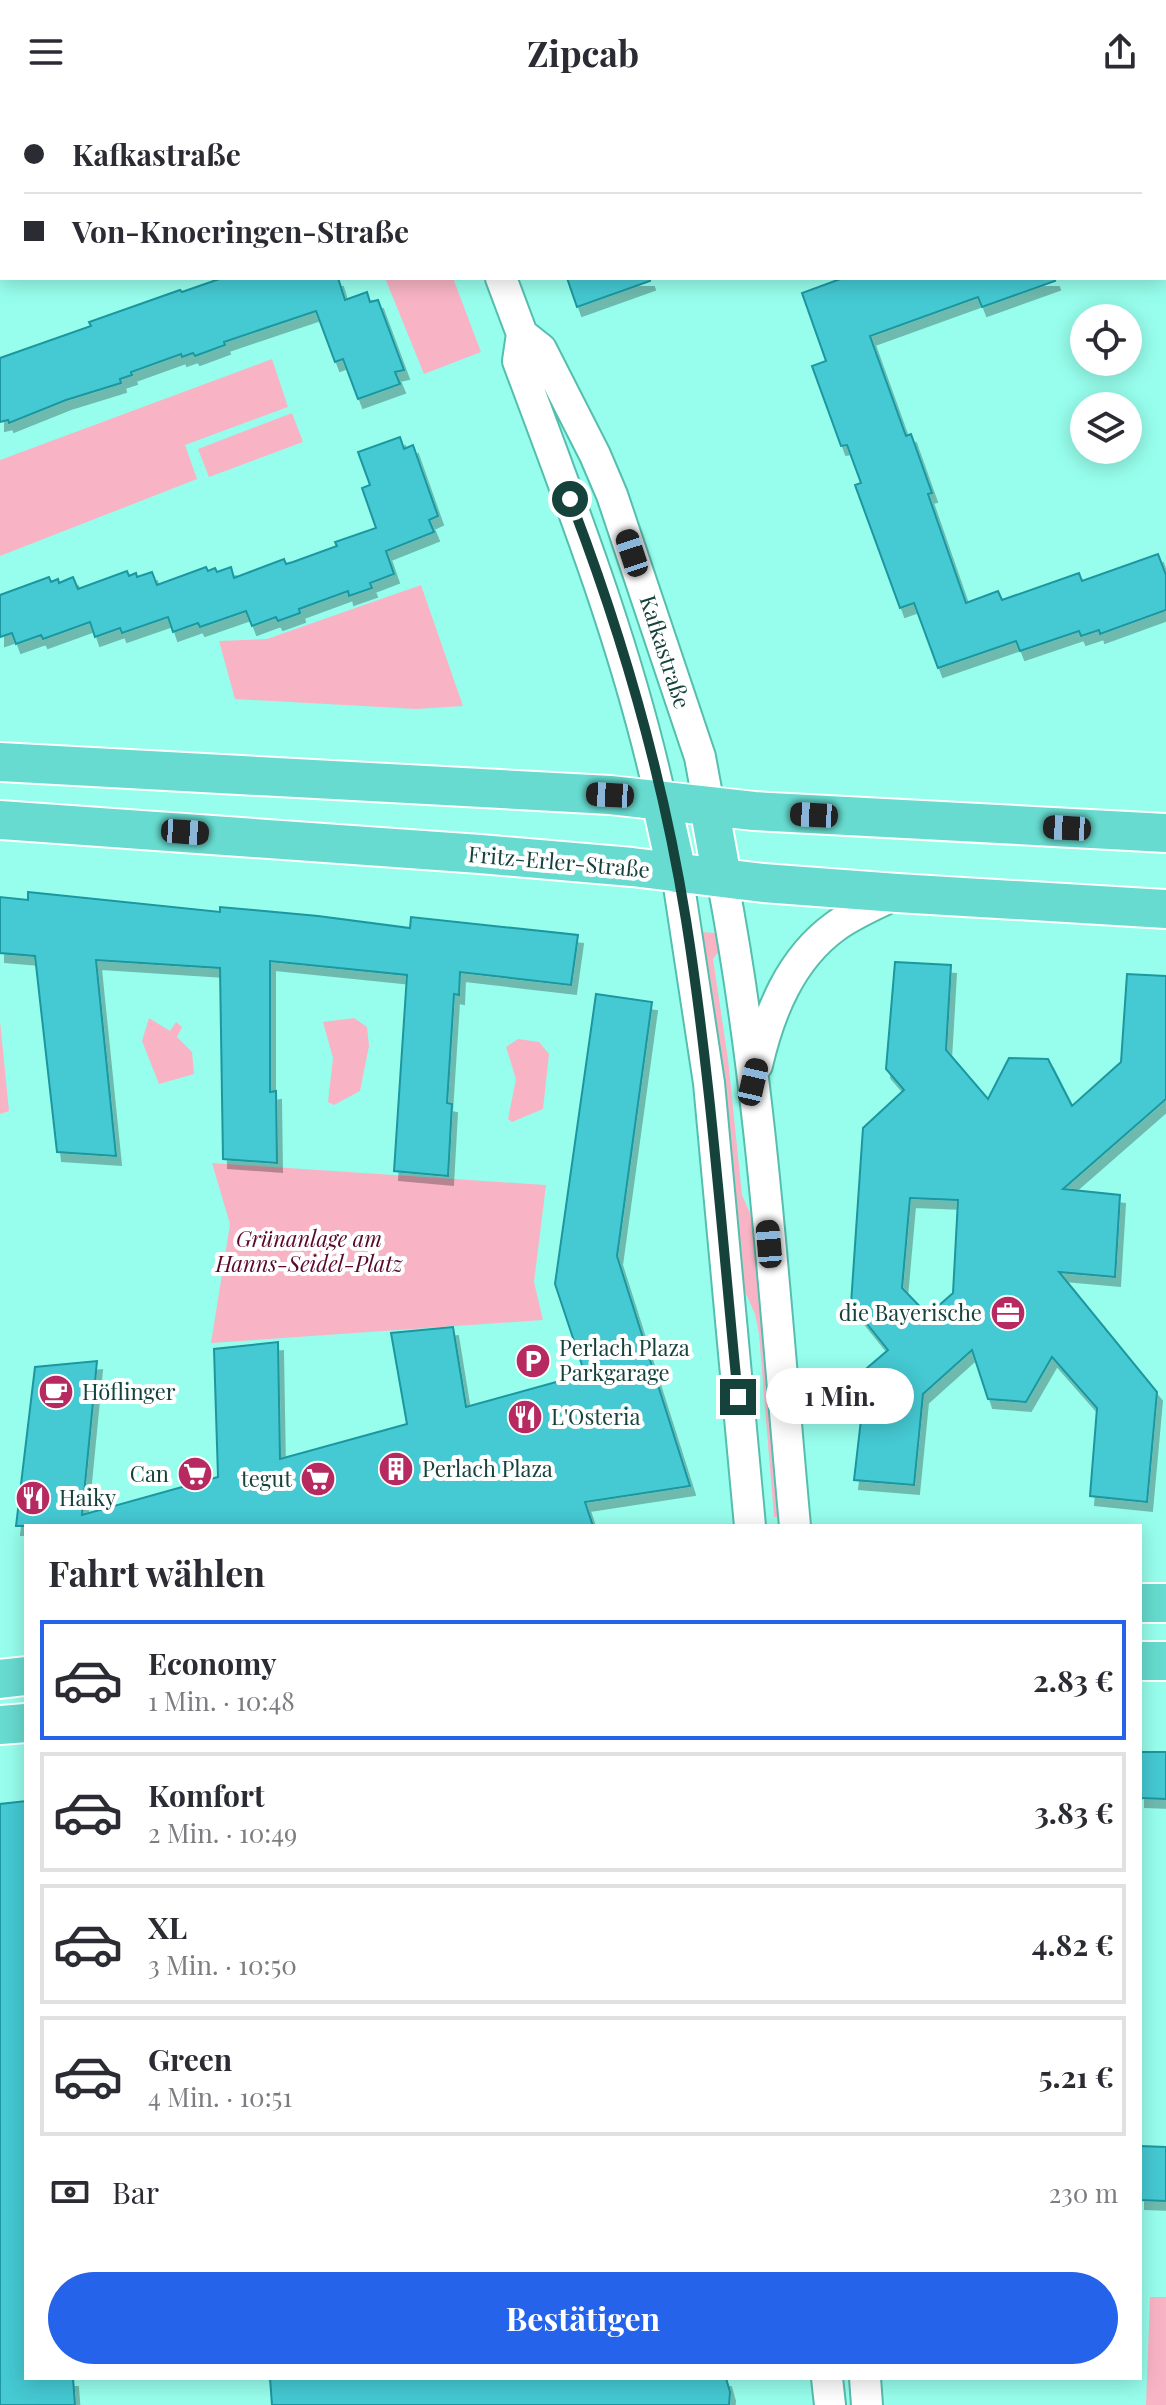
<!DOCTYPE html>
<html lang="de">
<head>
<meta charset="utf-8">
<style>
  :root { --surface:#fff; --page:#f2f2f3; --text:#2b2b33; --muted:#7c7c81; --line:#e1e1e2; --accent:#2563eb }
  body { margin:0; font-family:"Playfair Display",serif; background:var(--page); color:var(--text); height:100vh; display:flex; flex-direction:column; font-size:30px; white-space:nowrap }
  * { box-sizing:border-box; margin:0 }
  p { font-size:26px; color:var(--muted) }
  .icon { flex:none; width:44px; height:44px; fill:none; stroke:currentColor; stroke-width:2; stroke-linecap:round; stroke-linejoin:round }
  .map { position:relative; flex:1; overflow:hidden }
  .side { position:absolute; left:24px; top:1420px; width:1118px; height:856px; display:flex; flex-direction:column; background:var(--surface); border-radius:0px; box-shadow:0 4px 20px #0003 }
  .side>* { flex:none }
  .top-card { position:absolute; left:0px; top:0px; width:1166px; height:176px; box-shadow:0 4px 20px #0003; display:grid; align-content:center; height:176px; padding:0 24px; background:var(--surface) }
  .fabs { position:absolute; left:1070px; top:200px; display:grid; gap:16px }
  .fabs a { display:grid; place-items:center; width:72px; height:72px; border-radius:50%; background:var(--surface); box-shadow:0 4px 20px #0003; font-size:40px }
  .end { position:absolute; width:36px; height:36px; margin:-18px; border:10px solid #15423b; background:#fff; box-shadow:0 0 0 4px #fff }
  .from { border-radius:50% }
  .bubble { position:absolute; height:56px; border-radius:28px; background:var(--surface); box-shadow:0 4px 20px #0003; font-size:26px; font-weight:700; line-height:56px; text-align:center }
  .car { position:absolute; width:24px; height:48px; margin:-24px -12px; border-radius:10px; box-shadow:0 0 6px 2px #0007; background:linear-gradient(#222 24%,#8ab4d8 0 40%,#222 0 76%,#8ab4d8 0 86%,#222 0) }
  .top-card b { display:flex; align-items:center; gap:28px; height:76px; font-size:30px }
  .top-card b+b { border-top:2px solid var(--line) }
  .top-card i { width:20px; height:20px; background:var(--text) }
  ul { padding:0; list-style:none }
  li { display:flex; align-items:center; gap:24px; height:120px; margin:0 16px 12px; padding:0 8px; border:4px solid var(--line); border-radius:0px }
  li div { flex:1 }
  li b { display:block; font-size:30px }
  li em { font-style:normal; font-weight:700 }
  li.active { border-color:var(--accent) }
  li>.icon { width:72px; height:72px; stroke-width:1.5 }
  h2 { padding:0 24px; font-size:36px; line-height:96px }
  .pay { display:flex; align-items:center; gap:20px; height:88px; padding:0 24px; font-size:30px }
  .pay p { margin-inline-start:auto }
  .primary-button { display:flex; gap:16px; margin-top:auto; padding:16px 24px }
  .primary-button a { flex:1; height:92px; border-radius:48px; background:var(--accent); color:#fff; font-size:32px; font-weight:700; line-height:92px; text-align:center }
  header { display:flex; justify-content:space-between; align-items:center; height:104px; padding:0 24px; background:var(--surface); font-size:36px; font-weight:700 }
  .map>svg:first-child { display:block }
  .green { fill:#f8b4c5 }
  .building { fill:#45c9d3; stroke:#1c969f; stroke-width:2; fill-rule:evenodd; filter:url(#shadow) }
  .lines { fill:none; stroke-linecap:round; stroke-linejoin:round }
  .minor-casing { stroke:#56beae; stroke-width:34 }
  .major-casing { stroke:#fff; stroke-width:42 }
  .minor { stroke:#fff; stroke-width:30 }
  .major { stroke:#67dbcf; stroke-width:38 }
  .route { stroke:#15423b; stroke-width:10 }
  .labels { text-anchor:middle; stroke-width:8; stroke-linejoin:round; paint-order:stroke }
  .street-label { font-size:22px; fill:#15423b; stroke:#fff }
  .park-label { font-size:22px; font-style:italic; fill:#59082a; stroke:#fff }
  .poi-label { font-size:22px; fill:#15423b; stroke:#fff; text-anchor:start }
</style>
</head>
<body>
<header><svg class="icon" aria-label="menu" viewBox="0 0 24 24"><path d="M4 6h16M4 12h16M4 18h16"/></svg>Zipcab<svg class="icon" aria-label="share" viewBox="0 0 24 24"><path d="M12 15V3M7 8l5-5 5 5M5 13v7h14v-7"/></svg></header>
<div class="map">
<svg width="1166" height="2301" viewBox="0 0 1166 2301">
  <defs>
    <filter id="shadow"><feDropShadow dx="5" dy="9" stdDeviation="0" flood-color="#0004"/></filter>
  </defs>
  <rect width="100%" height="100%" fill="#97feed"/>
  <!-- green -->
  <path class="green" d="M385 174H453L481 248 424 270Z
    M272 255 288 303 185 341 197 375 0 452V356Z
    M292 309 303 338 209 373 198 345Z
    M421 481 463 602 416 605 235 595 219 537 267 535Z
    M700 828 717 829 720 846 713 855 728 955 742 1091 758 1127 782 1413H774L759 1230 755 1210 742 1181 722 964Z
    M149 914 170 927 176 918 182 923 177 933 192 948 194 970 159 980 142 937Z
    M354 914 367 923 369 942 360 987 334 1001 328 998 333 954 323 918Z
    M0 917 9 1007 0 1010Z
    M518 935 539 938 549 950 543 1005 512 1018 508 1015 516 975 506 943Z
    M212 1059 546 1081 534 1178 543 1216 211 1239 230 1120Z
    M1150 2193H1166V2301H1146Z"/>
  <!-- building -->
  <path class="building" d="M222 174H338L345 196 367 188 370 198 378 196 404 266 395 268 400 280 358 295 343 255 335 258 316 207 224 238 225 241 195 252 193 249 182 253 181 250 131 268 132 271 120 275 121 279 66 296 9 319 8 316 0 318V254L91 222 89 218 180 186 182 188Z
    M567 174H649L650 177 577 203Z
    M843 174H1054L1055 177 982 203 978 193 870 232 906 332 911 330 932 389 928 390 966 499 998 487 1002 496 1079 469 1082 477 1158 450 1166 471V506L1100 530 1099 526 1081 532 1079 527 1020 547 1016 537 938 564 914 499 900 504 855 381 861 379 847 341 841 342 812 262 826 257 802 189Z
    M400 333 404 345 413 341 438 412 429 416 434 428 386 447 394 470 370 479 372 484 349 492 348 487 299 505 300 509 278 517 276 513 252 522 246 507 200 523 198 519 173 528 168 513 122 529 120 524 95 533 90 518 43 535 41 531 16 540 12 529 0 533V491L49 473 51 478 58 475 59 479 73 473 78 485 127 467 129 472 136 469 137 473 152 468 157 481 206 463 208 467 215 464 217 468 231 463 234 474 284 455 286 460 293 458 337 442 335 438 376 424 362 384 370 381 358 348Z
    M28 788 220 808V803L318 812 410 824 411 813 578 831 571 881 460 868 459 891 454 890 447 999 452 1000 448 1072 394 1067 407 871 270 857V988L276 987 277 1059 223 1055 220 864 96 856 116 1052 57 1048 35 852 0 849V793L28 796Z
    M895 858 951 861 946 946 988 995 1009 954 1048 955 1072 1002 1121 958 1127 870 1166 872V995L1063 1085 1120 1091 1115 1173 1059 1168 1157 1288 1147 1398 1090 1392 1097 1304 1052 1253 1026 1298 988 1295 972 1246 923 1290 914 1381 854 1376 867 1264 888 1246 851 1200 863 1024 904 986 886 965ZM910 1094 958 1096 953 1189 928 1211 902 1184Z
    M596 890 652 898 617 1152 690 1382 585 1398 593 1422H16L35 1263 97 1257 82 1411 218 1373 214 1245 278 1238 280 1355 407 1320 391 1229 453 1223 466 1303 585 1270 555 1180Z
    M1140 1648H1166V1695L1140 1694Z
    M26 1697V2274H73L75 2301H0V1700Z
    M1140 2042 1166 2043V2097L1140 2096Z
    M270 2274H726L730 2288 729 2301H272Z"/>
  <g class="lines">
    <defs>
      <path id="minor" d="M446 0V2
        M278 2 283 0
        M0 101 2 100
        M501 174 522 230 518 257C572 402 628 545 661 697
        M522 230 541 245 595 351 612 391 700 653 709 702
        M677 769 709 979 750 1422
        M722 774C763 987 775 1206 795 1422
        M757 961C769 909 790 855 836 822 854 809 877 800 897 789
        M827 2274 830 2301
        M865 2274 867 2301"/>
      <path id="major" d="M0 658 610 691 754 707 1166 729
        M661 697 677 769
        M709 702 722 774
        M0 716 480 750 632 763 763 779 897 789 1166 805
        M1140 1499H1166
        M1140 1557H1166
        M0 1575 26 1572
        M0 1621 26 1619"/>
    </defs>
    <!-- minor casing -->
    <use href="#minor" class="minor-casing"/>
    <!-- major casing -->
    <use href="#major" class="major-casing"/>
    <!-- minor -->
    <use href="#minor" class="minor"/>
    <!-- major -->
    <use href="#major" class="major"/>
  </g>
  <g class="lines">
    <!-- route -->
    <path class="route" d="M570 395C622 530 663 673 686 816 711 974 722 1134 738 1293"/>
  </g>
  <!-- icons -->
  <defs>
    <symbol id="office-disc" viewBox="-11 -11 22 22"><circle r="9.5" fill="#b72a61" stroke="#fff"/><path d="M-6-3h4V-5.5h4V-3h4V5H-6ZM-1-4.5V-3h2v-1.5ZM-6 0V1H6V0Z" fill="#fff"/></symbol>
    <symbol id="parking-disc" viewBox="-11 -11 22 22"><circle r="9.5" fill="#b72a61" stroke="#fff"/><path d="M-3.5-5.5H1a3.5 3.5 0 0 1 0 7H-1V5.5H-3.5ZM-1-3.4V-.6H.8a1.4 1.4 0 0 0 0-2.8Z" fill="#fff"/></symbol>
    <symbol id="cafe-disc" viewBox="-11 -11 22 22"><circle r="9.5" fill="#b72a61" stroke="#fff"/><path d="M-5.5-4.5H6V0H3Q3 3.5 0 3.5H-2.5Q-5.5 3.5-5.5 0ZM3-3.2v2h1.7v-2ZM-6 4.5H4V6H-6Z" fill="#fff"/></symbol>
    <symbol id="restaurant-disc" viewBox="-11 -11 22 22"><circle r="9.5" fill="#b72a61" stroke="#fff"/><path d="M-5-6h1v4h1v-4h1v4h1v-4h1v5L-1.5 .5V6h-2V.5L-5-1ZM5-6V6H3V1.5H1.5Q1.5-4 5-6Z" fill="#fff"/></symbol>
    <symbol id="building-disc" viewBox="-11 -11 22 22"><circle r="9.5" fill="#b72a61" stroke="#fff"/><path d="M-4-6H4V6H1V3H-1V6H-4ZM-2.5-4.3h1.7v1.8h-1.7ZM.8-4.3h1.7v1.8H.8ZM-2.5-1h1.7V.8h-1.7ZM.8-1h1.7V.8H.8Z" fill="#fff"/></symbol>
    <symbol id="supermarket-disc" viewBox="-11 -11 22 22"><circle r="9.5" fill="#b72a61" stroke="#fff"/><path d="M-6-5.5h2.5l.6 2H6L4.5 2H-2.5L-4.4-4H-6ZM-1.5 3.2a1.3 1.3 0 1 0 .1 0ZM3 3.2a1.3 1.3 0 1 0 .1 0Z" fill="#fff"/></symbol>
  </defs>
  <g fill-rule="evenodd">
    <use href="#office-disc" x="988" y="1189" width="40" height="40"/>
    <use href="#parking-disc" x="513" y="1237" width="40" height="40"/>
    <use href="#cafe-disc" x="36" y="1268" width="40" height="40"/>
    <use href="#restaurant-disc" x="505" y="1293" width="40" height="40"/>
    <use href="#building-disc" x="376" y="1345" width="40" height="40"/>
    <use href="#supermarket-disc" x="175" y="1350" width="40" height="40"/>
    <use href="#supermarket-disc" x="298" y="1355" width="40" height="40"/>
    <use href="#restaurant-disc" x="13" y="1374" width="40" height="40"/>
  </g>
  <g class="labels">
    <!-- street labels -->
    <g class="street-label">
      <text transform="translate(665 548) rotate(72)" y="8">Kafkastraße</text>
      <text transform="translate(559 758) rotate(5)" y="8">Fritz-Erler-Straße</text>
    </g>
    <!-- park labels -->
    <g class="park-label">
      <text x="309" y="1143">Grünanlage am<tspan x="309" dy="25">Hanns-Seidel-Platz</tspan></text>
    </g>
    <!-- poi labels -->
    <g class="poi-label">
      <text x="982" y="1217" text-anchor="end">die Bayerische</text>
      <text x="559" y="1252">Perlach Plaza<tspan x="559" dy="25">Parkgarage</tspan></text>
      <text x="82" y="1296">Höflinger</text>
      <text x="551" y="1321">L'Osteria</text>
      <text x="422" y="1373">Perlach Plaza</text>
      <text x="169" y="1378" text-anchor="end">Can</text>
      <text x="292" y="1383" text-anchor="end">tegut</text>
      <text x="59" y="1402">Haiky</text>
    </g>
  </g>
</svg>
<div class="fabs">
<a><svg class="icon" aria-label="locate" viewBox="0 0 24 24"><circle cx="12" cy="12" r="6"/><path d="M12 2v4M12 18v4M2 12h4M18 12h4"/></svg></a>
<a><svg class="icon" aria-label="layers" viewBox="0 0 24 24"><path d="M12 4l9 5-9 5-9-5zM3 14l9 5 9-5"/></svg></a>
</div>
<i class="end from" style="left:570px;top:395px"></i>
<i class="end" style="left:738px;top:1293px"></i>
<div class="bubble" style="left:766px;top:1264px;width:148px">1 Min.</div>
<i class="car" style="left:632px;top:449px;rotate:342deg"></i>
<i class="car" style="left:610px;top:691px;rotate:273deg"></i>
<i class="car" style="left:814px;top:711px;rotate:273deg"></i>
<i class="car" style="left:1067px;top:724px;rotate:273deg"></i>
<i class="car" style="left:185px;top:728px;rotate:94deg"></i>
<i class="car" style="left:753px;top:978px;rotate:13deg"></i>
<i class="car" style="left:769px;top:1140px;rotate:355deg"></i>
<div class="top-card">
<b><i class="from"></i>Kafkastraße</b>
<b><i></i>Von-Knoeringen-Straße</b>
</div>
<section class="side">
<h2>Fahrt wählen</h2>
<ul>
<li class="active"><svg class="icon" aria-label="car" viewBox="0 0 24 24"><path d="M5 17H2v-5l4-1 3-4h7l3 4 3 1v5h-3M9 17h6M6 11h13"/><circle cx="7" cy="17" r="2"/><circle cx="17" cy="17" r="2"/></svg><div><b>Economy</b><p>1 Min. · 10:48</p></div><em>2.83 €</em></li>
<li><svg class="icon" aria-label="car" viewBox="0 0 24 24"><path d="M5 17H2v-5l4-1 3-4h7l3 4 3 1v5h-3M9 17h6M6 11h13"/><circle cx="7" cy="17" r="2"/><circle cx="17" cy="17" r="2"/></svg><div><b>Komfort</b><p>2 Min. · 10:49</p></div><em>3.83 €</em></li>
<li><svg class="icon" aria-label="car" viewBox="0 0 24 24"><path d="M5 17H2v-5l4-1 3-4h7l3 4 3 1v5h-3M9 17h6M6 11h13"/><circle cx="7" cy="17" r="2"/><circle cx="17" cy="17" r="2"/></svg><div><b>XL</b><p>3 Min. · 10:50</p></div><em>4.82 €</em></li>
<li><svg class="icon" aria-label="car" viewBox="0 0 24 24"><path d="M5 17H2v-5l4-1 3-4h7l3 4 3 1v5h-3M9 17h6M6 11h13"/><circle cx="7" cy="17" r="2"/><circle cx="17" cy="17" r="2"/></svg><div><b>Green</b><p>4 Min. · 10:51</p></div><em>5.21 €</em></li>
</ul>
<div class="pay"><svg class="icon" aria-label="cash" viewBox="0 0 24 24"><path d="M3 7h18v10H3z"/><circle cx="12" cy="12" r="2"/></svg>Bar<p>230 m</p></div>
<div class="primary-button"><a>Bestätigen</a></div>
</section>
</div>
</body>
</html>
